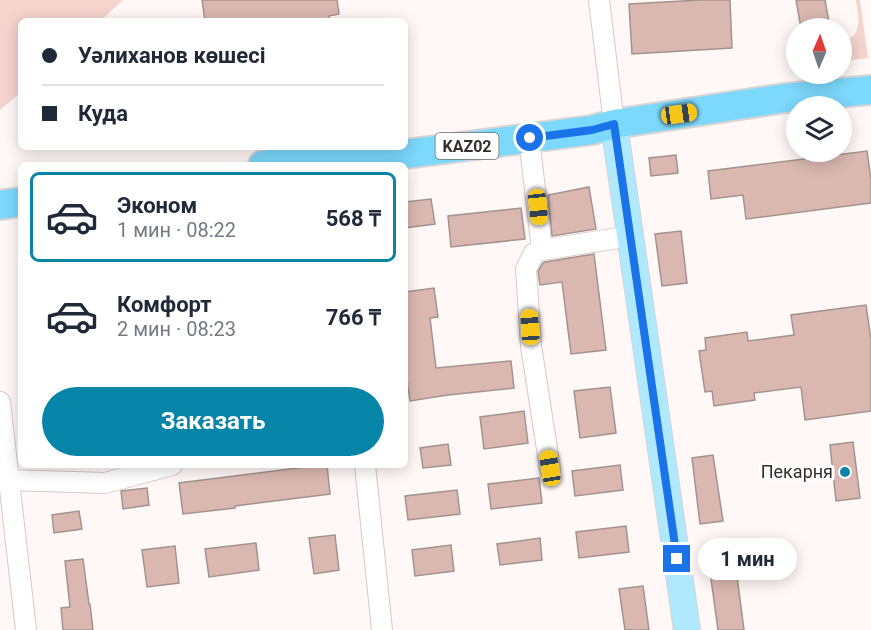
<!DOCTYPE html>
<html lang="ru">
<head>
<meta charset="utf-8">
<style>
  :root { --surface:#fff; --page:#f6f6f7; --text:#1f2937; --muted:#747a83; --line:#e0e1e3; --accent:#0685a8 }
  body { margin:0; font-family:Roboto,sans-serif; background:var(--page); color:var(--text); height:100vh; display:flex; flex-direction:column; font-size:22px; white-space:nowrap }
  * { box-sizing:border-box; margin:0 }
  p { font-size:20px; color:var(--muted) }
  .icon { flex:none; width:33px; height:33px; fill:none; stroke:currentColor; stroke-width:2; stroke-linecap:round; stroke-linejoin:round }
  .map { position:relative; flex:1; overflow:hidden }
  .sheet { position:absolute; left:18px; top:162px; width:390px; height:306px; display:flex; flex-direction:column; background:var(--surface); border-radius:9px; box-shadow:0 3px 15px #0003 }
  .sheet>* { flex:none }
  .hud { position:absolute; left:18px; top:18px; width:390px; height:132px; border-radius:9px; box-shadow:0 3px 15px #0003; display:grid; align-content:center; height:132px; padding:0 24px; background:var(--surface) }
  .needle { width:39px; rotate:2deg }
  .controls { position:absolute; left:786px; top:18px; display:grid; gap:12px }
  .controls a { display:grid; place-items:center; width:66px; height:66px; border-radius:50%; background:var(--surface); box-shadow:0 3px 15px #0003; font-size:30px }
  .end { position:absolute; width:27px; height:27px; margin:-14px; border:8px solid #1a73e8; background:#fff; box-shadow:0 0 0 3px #fff }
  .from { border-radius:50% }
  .bubble { position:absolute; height:42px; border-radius:21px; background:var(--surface); box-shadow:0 3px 15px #0003; font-size:20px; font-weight:700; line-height:42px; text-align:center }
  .car { position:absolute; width:18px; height:36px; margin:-18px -9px; border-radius:8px; box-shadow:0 0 4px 2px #0007; background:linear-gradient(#f5c518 24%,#345 0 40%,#f5c518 0 76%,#345 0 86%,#f5c518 0) }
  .hud b { display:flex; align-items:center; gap:21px; height:57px; font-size:22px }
  .hud b+b { border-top:2px solid var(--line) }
  .hud i { width:15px; height:15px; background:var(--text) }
  ul { padding:10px 0 0; list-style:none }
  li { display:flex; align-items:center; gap:18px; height:90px; margin:0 12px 9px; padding:0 12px; border:3px solid transparent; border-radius:9px }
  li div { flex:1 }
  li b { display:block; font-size:22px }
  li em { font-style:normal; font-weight:700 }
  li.active { border-color:var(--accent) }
  li>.icon { width:54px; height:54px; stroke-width:1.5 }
  .button { display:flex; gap:12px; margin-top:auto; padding:12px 24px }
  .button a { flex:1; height:69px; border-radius:36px; background:var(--accent); color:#fff; font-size:24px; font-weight:700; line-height:69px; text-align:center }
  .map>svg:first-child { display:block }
  .green { fill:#f4d4cd }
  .building { fill:#dab8b0; stroke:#a39390; stroke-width:1.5 }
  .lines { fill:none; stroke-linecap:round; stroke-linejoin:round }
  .minor-casing { stroke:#d8c8c5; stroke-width:22 }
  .major-casing { stroke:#d7d5d5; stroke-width:28 }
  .highway-casing { stroke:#d7d5d5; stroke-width:32 }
  .minor { stroke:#fff; stroke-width:20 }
  .major { stroke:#b0e8fd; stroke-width:26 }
  .highway { stroke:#7cd8fc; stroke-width:28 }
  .route { stroke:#1a73e8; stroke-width:8 }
  .poi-dot { fill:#0685a8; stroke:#fff; stroke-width:2 }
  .labels { text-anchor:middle; stroke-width:6; stroke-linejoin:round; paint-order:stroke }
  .shield { fill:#fff; stroke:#726d6c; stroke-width:1.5 }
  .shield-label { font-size:16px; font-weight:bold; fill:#352e2d }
  .poi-label { font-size:18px; fill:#352e2d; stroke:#fff; text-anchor:end }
</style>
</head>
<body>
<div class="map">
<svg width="871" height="630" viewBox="0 0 871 630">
  <rect width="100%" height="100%" fill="#fff8f6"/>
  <!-- green -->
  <path class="green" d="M0 0H123L100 21H21V92L0 110Z
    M856 0H860L868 58 842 61V41C864 37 858 16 856 0Z"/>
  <!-- building -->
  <path class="building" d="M202 0H337L339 14 329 16V21H205Z
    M700 0H730L732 48 632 54 629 4Z
    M796 0H825L830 28H801Z
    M867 151 871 180V203L746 219 743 195 711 199 708 171Z
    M676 155 678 173 651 176 649 158Z
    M589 187 596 229 552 236 548 195Z
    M431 199 435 224 405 228V202Z
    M521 208 525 239 451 247 448 216Z
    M681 231 687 283 662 286 655 234Z
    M594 254 606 350 571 354 562 282 540 285 538 271 543 263 545 262Z
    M434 288 438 317 430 318 436 368 511 361 514 388 448 395 410 401 405 365V292Z
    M866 305 871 340V411L805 420 801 387 754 393 755 400 714 406 712 391 705 392 699 351 706 350 705 338 747 332 748 341 794 335 791 315Z
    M610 387 616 433 580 438 574 391Z
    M524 411 528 443 484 449 480 417Z
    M853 442 860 498 836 501 830 445Z
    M448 444 451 465 423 468 420 448Z
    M713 455 723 521 700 524 692 458Z
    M321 465H327L330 494 235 506V508L183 514 179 483Z
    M620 465 623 490 575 496 572 471Z
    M539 478 542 503 491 509 488 484Z
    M147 488 149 505 123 509 121 491Z
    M457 490 460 514 408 520 405 496Z
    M79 511 82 529 54 533 52 515Z
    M626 526 629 552 579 558 576 532Z
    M335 535 339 570 314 574 309 538Z
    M540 538 542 560 500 565 497 544Z
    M256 543 259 570 209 577 205 549Z
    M451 545 454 571 415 576 412 550Z
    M175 546 179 583 147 587 142 550Z
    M83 559 89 604H90L93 630H63L61 608 70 607 65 561Z
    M735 561 744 630H718L709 564Z
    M643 586 649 630H625L619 589Z"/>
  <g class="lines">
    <defs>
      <path id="minor" d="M599 0 614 124
        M529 138 542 250
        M0 402 26 630
        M365 465 382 630
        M550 468 531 346 526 269 534 253 542 250 631 236
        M0 481 9 480 105 483 172 465"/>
      <path id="major" d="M614 124 687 630"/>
      <path id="highway" d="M263 165 337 156
        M319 165 592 130 614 124 785 98 871 90
        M0 205 21 202"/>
    </defs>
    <!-- minor casing -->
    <use href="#minor" class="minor-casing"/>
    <!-- major casing -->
    <use href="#major" class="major-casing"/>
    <!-- highway casing -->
    <use href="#highway" class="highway-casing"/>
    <!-- minor -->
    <use href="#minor" class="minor"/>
    <!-- major -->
    <use href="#major" class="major"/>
    <!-- highway -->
    <use href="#highway" class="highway"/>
  </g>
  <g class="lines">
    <!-- route -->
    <path class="route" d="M530 138 592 130 614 124 677 559"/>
  </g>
  <!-- markers -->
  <circle class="poi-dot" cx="845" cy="472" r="6"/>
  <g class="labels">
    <!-- shield labels -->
    <rect class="shield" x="435.5" y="133" width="63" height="26" rx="4.5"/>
    <g class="shield-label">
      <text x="467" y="152">KАZ02</text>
    </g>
    <!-- poi labels -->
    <g class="poi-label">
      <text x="833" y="478">Пекарня</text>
    </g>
  </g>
</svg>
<div class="controls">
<a><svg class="needle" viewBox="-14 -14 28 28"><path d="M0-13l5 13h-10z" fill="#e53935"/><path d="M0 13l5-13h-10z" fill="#747a83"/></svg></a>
<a><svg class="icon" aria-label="layers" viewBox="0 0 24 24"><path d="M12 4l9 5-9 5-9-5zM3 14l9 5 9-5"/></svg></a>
</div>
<i class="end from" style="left:530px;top:138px"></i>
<i class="end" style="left:677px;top:559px"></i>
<div class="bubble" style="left:698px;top:538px;width:99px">1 мин</div>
<i class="car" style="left:679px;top:114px;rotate:82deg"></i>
<i class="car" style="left:538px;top:207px;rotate:174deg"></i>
<i class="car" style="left:530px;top:327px;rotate:356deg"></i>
<i class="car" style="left:550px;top:468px;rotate:351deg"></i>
<div class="hud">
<b><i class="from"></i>Уәлиханов көшесі</b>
<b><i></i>Куда</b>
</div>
<section class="sheet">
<ul>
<li class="active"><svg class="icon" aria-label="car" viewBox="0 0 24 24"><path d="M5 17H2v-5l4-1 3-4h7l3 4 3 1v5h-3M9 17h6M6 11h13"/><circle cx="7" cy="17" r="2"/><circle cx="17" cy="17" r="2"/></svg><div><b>Эконом</b><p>1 мин · 08:22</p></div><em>568 ₸</em></li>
<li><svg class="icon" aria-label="car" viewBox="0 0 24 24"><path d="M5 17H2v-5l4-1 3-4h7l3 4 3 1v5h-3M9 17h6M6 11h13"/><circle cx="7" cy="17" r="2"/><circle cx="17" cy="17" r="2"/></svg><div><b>Комфорт</b><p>2 мин · 08:23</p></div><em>766 ₸</em></li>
</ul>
<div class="button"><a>Заказать</a></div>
</section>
</div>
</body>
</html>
